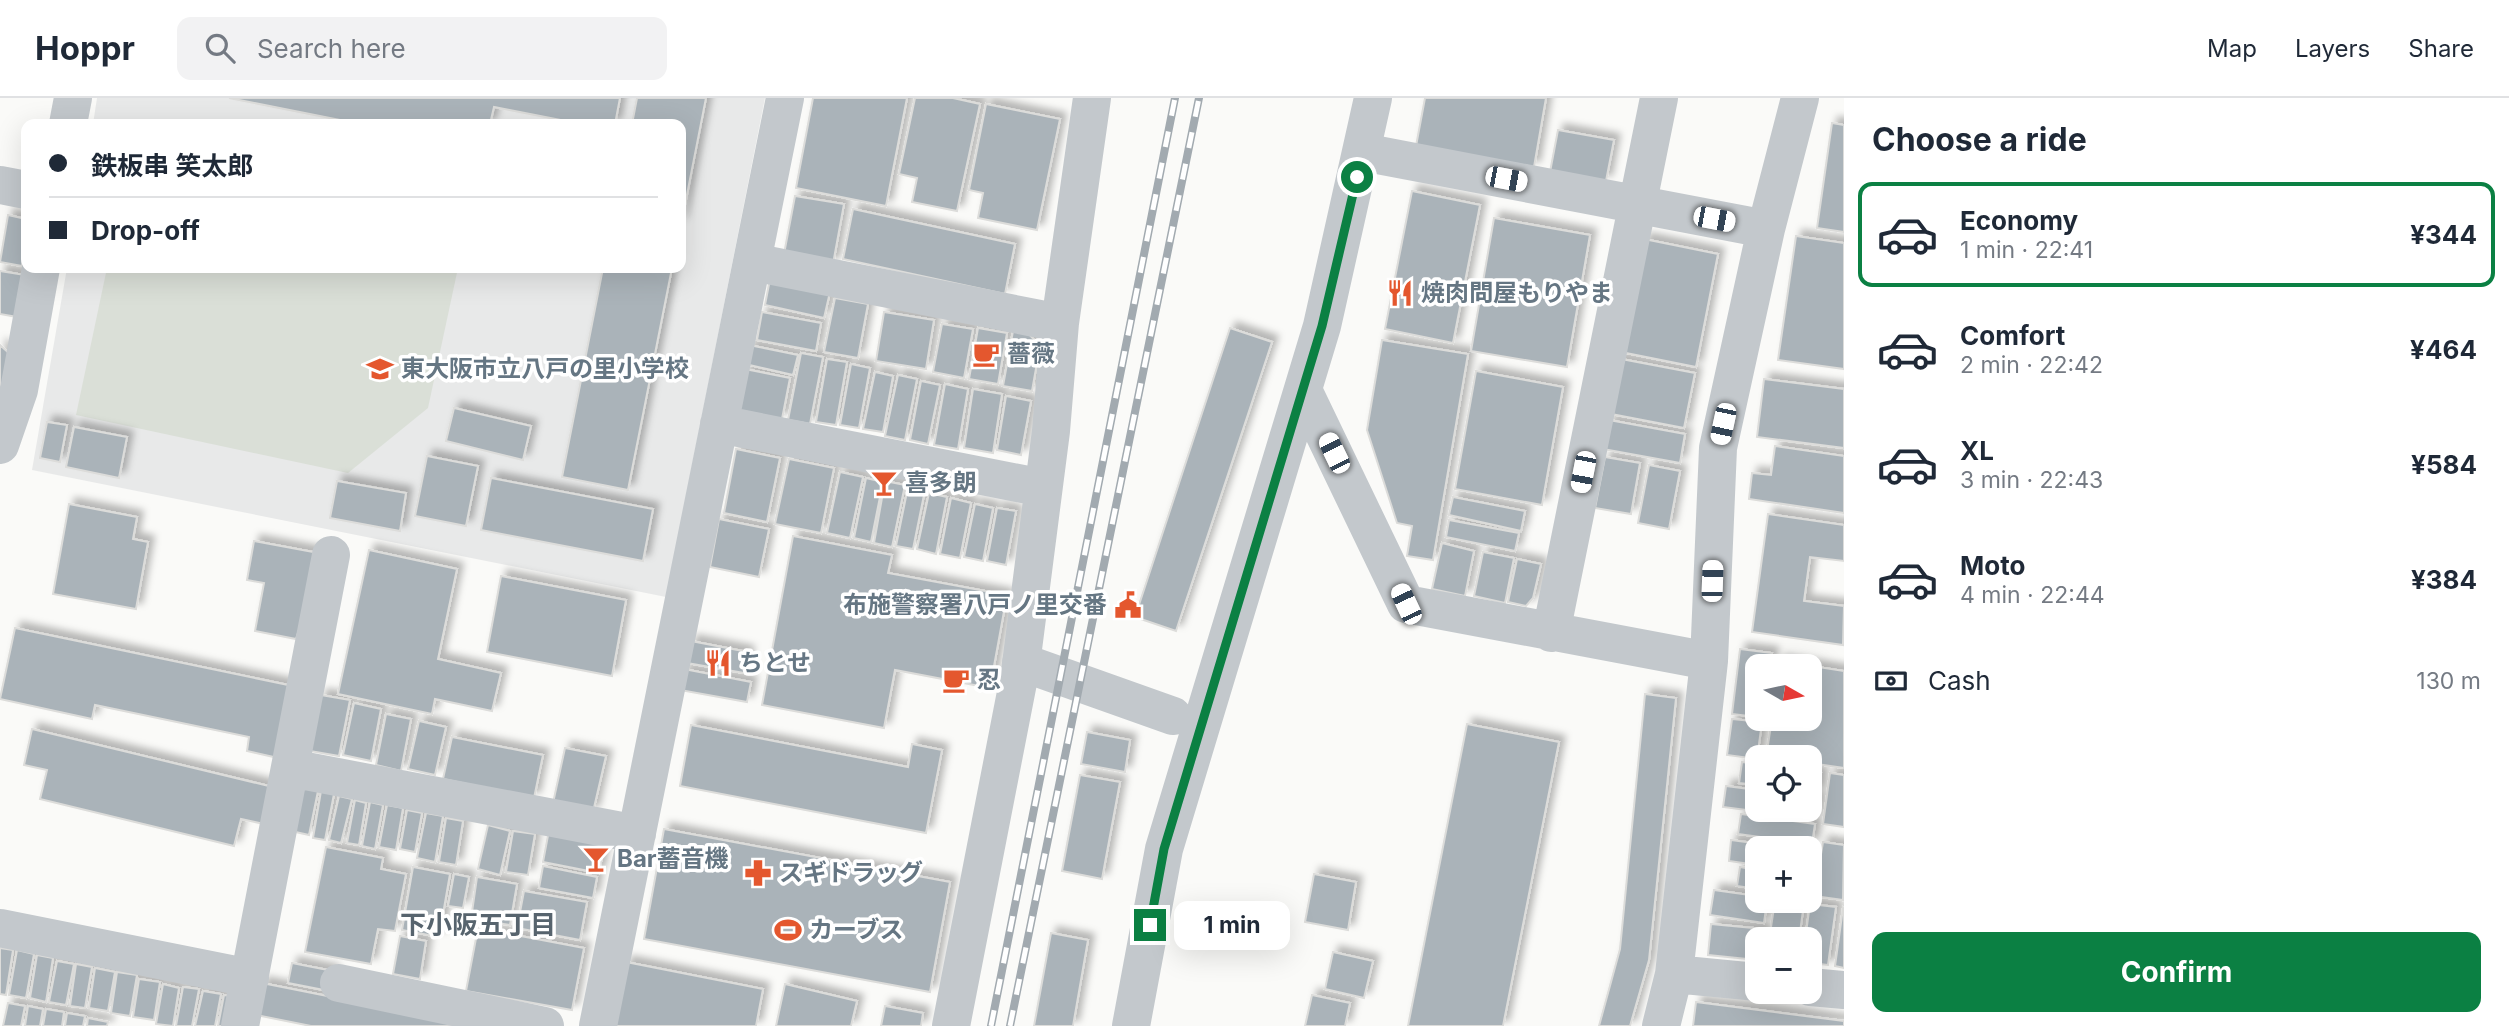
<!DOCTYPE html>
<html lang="en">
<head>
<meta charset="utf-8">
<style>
  :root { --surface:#fff; --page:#f2f2f3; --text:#1f2937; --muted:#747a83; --line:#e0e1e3; --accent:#0b8043 }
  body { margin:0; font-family:Inter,"Noto Sans JP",sans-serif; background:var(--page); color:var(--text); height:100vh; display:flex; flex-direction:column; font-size:26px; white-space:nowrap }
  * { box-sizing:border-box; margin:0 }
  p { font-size:23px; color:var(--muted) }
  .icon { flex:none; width:38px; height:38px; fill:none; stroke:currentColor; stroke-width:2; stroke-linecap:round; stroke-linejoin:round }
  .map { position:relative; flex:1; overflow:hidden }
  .side { display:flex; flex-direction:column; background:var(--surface); width:665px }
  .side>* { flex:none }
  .hud { position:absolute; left:21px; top:21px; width:665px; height:154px; border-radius:14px; box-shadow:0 7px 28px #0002; display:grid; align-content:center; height:154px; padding:0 28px; background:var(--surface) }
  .needle { width:46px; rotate:99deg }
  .controls { position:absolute; left:1745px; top:556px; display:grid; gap:14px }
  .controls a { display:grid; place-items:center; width:77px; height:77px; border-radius:14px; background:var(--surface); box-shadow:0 7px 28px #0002; font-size:35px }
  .end { position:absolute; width:32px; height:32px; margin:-16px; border:9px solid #0b8043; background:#fff; box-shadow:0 0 0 4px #fff }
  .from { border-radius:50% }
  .bubble { position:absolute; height:49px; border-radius:14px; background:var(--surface); box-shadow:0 7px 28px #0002; font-size:23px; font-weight:700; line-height:49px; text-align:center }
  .car { position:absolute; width:21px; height:42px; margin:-21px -10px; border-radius:9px; box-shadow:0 0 5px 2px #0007; background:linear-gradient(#fff 24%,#345 0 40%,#fff 0 76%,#345 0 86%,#fff 0) }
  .hud b { display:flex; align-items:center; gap:24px; height:66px; font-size:26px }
  .hud b+b { border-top:2px solid var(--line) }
  .hud i { width:18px; height:18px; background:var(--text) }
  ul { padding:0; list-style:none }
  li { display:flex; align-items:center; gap:21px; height:105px; margin:0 14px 10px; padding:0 14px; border:4px solid transparent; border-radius:14px }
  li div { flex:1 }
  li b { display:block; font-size:26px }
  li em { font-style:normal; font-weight:700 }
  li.current { border-color:var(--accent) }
  li>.icon { width:63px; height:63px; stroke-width:1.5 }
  h2 { padding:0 28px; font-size:32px; line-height:84px }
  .pay { display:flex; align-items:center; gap:18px; height:77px; padding:0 28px; font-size:26px }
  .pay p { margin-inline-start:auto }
  .button { display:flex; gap:14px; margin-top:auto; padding:14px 28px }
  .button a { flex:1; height:80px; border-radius:14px; background:var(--accent); color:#fff; font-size:28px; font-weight:700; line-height:80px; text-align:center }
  header { display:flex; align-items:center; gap:42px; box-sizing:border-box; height:98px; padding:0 35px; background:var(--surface); border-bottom:2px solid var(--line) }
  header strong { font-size:33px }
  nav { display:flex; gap:38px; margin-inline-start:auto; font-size:24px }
  .search { width:490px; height:63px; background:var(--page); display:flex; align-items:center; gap:18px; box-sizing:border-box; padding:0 24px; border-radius:14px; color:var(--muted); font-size:26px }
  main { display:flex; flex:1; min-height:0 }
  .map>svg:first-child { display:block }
  .built { fill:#e8e9e9 }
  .green { fill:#dadfd7 }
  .building { fill:#aab3b9; stroke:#dcdcda; stroke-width:2; filter:url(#shadow) }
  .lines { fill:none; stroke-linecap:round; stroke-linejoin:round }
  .minor { stroke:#c3c8cc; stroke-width:38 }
  .rail-casing { stroke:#a2aab0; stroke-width:8 }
  .rail { stroke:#fff; stroke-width:5; stroke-dasharray:16; stroke-linecap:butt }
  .route { stroke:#0b8043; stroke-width:9 }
  .labels { text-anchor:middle; stroke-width:7; stroke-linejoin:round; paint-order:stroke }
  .poi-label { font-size:24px; font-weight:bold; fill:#657683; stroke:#fff; text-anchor:start }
  .neighbourhood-label { font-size:26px; font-weight:bold; fill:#57646e; stroke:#fff }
</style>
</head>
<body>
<header>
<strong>Hoppr</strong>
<div class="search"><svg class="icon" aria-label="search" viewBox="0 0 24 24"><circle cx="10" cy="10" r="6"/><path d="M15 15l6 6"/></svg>Search here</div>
<nav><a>Map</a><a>Layers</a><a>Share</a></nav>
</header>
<main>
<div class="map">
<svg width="1844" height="928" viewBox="0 0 1844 928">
  <defs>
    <filter id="shadow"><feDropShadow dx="6" dy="-6" stdDeviation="3.5" flood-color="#0004"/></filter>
  </defs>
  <rect width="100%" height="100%" fill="#fafaf8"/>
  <!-- built -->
  <path class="built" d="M97 0H765L666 499 32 372 67 170H681V26H93Z"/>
  <!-- green -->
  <path class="green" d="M107 170H458L428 310 348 375 76 317Z"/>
  <!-- building -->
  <path class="building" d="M229 0H620L615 26H581L494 9 490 26H360Z
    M637 0H706L681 127V26H632Z
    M813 0H907L886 108 796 90Z
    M915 0H953L980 6 957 113 912 104 917 80 899 76Z
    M1425 0H1546L1534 69 1416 48Z
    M986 6 1060 21 1037 132 978 120 983 95 969 92Z
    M1832 25 1844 27V134L1817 130Z
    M1558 32 1614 42 1606 83 1550 74Z
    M1412 93 1480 107 1453 245 1385 231Z
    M795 98 844 106 833 166 784 156Z
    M853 111 1015 146 1005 196 843 161Z
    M8 117 26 121V142L22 168 0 164Z
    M1494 120 1590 137 1567 269 1471 253Z
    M1796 138 1844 145V271L1778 262Z
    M1644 141 1718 156 1696 269 1621 254Z
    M603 170H672L628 392 562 379Z
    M0 173 25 177 17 219 0 216Z
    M770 181 830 194 824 220 765 207Z
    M835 200 868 206 858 260 824 254Z
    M762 214 821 225 816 253 757 242Z
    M884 214 934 222 926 271 876 263Z
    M942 226 973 231 964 280 933 274Z
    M978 230 1007 235 998 286 969 281Z
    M1230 230 1272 244 1176 533 1135 519Z
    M1013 233 1028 235 1040 248 1032 293 1003 288Z
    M1382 242 1468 256 1433 462 1407 458 1412 428 1397 425 1367 332Z
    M0 247 11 257 0 298Z
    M749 247 798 257 793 277 745 266Z
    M801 255 823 259 810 326 788 322Z
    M1616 260 1695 275 1684 330 1606 315Z
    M827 261 847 264 836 327 816 324Z
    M851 266 870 270 859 330 840 327Z
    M745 271 790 280 782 321 736 312Z
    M1476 273 1563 289 1542 407 1455 391Z
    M875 274 893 278 883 334 863 331Z
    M898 277 917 281 905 342 885 338Z
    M1764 281 1844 291V350L1757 339Z
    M921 283 940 287 928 346 910 342Z
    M945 286 968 291 958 351 934 347Z
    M973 291 1002 296 993 355 964 350Z
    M1006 298 1031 303 1021 357 997 352Z
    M454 310 531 328 523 362 446 343Z
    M1609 322 1685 336 1680 365 1603 351Z
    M47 324 67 327 60 364 40 360Z
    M74 329 127 339 119 380 66 369Z
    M1775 348 1844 358V415L1749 401 1752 375 1771 377Z
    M736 351 780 360 767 424 724 415Z
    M427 358 478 368 466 428 415 418Z
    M1605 359 1640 365 1631 416 1595 410Z
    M789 361 834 370 821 435 775 426Z
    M1649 367 1680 373 1669 431 1638 425Z
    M840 374 863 379 850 440 827 435Z
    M491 380 653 411 643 463 481 432Z
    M866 380 883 384 871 444 854 440Z
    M337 383 406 395 400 433 330 420Z
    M885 383 905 387 892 449 874 445Z
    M908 389 925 392 913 451 896 448Z
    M929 395 947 399 936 456 917 451Z
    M1453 399 1525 413 1521 433 1449 417Z
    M951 400 971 405 960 460 940 456Z
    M69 406 137 419 133 441 148 444 136 511 53 496Z
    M975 406 993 410 983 463 964 459Z
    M997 410 1016 413 1006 467 987 463Z
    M1768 416 1844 427V463L1810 459 1804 503 1844 508 1843 547 1752 534Z
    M719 421 769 431 759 479 710 469Z
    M1449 422 1519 435 1515 453 1446 439Z
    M793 438 892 457 888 475 1007 497 990 590 895 572 884 630 762 607Z
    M254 443 324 456 296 541 255 533 264 485 247 482Z
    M1442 445 1474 453 1465 498 1432 491Z
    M369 452 457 471 438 561 501 575 492 613 435 601 432 616 338 596Z
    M1483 454 1514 460 1505 505 1474 498Z
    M1517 461 1541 466 1533 500 1526 508 1508 504Z
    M501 478 626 502 612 578 487 554Z
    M15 530 293 588 278 660 247 653 249 639 95 607 92 621 0 601Z
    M691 543 748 554 744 575 687 565Z
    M1740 551 1772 555 1770 569H1757V619L1732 616Z
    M1780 563 1844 573V670L1810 665V660L1766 659 1772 621H1810V569H1779Z
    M684 571 751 584 747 604 680 592Z
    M1645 596 1676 600 1649 862 1630 928H1599L1620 851Z
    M321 597 350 602 339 658 310 653Z
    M354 605 381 611 371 663 343 657Z
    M386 616 411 621 401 673 376 667Z
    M1732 621 1762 624 1757 661 1727 657Z
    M419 623 446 629 435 677 408 671Z
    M1467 626 1559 644 1503 928H1408Z
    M691 627 908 669 912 646 942 652 926 735 680 688Z
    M32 631 273 689 264 726 241 721 234 748 40 701 47 672 24 667Z
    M1087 634 1130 642 1125 674 1081 666Z
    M452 639 543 657 534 700 443 681Z
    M565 650 606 658 593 714 553 705Z
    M1742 664 1757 666V687L1739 685Z
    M1810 674 1821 675 1819 696 1810 694Z
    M1830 675 1844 677V729L1823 726Z
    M1080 677 1120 684 1102 781 1062 773Z
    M1726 688 1757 692V712H1810V699L1819 700 1816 721 1723 709Z
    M301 689 318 693 309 737 291 733Z
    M321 693 334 696 325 742 313 740Z
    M339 698 352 701 341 745 329 742Z
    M355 702 366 705 359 747 347 745Z
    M370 704 383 707 375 751 362 748Z
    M387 707 403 710 396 752 379 749Z
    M407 712 422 715 415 754 400 751Z
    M426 715 443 718 435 764 417 760Z
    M1741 716 1815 726 1812 746 1738 736Z
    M446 720 463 723 456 767 439 764Z
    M488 727 510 733 500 777 478 771Z
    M664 731 950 784 930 894 644 841Z
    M549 732 605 743 599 775 543 764Z
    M513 733 535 736 528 777 506 774Z
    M1731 742 1800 751H1757V767L1729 763Z
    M1823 744 1844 747 1843 802 1814 798Z
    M326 749 383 760 381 771 406 776 395 833 378 831 371 866 305 854Z
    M543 768 597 779 593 800 539 790Z
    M413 769 450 776 439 839 402 832Z
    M1740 769 1757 772V791L1737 788Z
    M454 776 469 779 463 810 448 808Z
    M1314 776 1356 784 1348 832 1305 824Z
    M477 779 517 786 510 827 471 821Z
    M1714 792 1757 798V803H1767L1764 825 1710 817Z
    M524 793 587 804 580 842 517 830Z
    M1775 803 1804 805 1799 842H1769Z
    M1810 806 1836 809 1828 867 1810 865V842H1805Z
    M1843 810 1844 811V870L1835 868Z
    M1711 826 1764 831 1763 842H1757V862L1708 857Z
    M478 830 584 850 572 912 466 893Z
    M1051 835 1088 842 1073 928H1034Z
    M400 838 426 843 420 881 393 876Z
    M0 850 13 852 6 897 0 896Z
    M17 852 34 856 26 900 9 897Z
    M1333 854 1373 863 1364 900 1325 891Z
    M37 857 53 860 46 904 30 900Z
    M57 863 74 866 66 907 49 904Z
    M626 864 763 891 756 928H614Z
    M292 865 333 873 329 893 288 885Z
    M76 866 92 869 85 910 70 908Z
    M95 870 115 874 108 913 89 910Z
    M117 874 137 877 130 918 111 915Z
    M139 881 160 884 154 922 133 919Z
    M262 885 478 928H311L256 917Z
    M163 886 179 890 173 928 156 926Z
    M785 886 857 903 851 928H776Z
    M183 889 199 891 192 928H176Z
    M203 893 221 896 215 928H195Z
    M224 897 241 900 235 928H218Z
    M1312 897 1350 905 1345 928H1305Z
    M1696 904 1844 923V928H1693Z
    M8 905 25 908 21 928H3Z
    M28 908 43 911 40 928H25Z
    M885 908 923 915 921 928H881Z
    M46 911 64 914 62 928H43Z
    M67 915 85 918 83 928H65Z
    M88 920 108 924 107 928H87Z"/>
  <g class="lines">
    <!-- minor -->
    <path class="minor" d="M68 26 73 0
      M1362 54 1766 131
      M0 87 26 92
      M752 164 1060 225
      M1303 292 1406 506 1709 563
      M719 326 1043 390
      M0 347 19 292 41 170
      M1551 535 1659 0
      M1021 564 1173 618
      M290 670 637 736
      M0 830 250 880
      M1674 876 1757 884
      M339 885 545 928
      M1810 889 1844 892
      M240 928 331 457
      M598 928 785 0
      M951 928 1020 574 1051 333 1060 225 1092 0
      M1131 928 1164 751 1322 228 1373 0
      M1661 928 1674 876 1709 563 1718 350 1766 131 1800 0"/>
    <defs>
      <path id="rail" d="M991 928 1175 0
        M1010 928 1199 0"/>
    </defs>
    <!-- rail casing -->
    <use href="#rail" class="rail-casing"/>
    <!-- rail -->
    <use href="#rail" class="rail"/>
  </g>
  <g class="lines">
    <!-- route -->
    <path class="route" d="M1150 827 1164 751 1322 228 1357 79"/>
  </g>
  <!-- icons -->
  <defs>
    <symbol id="restaurant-bare" viewBox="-9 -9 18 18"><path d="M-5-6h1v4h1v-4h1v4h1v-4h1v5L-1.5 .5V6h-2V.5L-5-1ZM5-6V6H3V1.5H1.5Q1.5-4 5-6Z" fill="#e4572e" stroke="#fff" stroke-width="2.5" paint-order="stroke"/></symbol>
    <symbol id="cafe-bare" viewBox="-9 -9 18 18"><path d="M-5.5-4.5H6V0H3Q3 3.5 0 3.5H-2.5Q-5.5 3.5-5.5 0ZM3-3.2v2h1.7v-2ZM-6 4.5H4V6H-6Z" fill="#e4572e" stroke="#fff" stroke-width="2.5" paint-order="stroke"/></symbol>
    <symbol id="school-bare" viewBox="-9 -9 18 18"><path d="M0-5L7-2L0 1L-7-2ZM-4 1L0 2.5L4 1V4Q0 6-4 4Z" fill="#e4572e" stroke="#fff" stroke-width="2.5" paint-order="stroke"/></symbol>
    <symbol id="bar-bare" viewBox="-9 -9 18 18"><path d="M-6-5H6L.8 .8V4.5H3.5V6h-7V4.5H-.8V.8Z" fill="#e4572e" stroke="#fff" stroke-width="2.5" paint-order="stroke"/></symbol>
    <symbol id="civic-bare" viewBox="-9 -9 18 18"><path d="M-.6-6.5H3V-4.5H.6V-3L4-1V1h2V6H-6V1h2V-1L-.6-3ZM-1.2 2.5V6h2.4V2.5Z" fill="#e4572e" stroke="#fff" stroke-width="2.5" paint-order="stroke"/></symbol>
    <symbol id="pharmacy-bare" viewBox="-9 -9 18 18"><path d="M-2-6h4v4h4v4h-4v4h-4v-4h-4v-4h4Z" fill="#e4572e" stroke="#fff" stroke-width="2.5" paint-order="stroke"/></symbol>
    <symbol id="stadium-bare" viewBox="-9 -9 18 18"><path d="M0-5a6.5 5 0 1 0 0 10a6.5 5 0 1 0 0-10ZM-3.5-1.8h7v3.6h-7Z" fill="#e4572e" stroke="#fff" stroke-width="2.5" paint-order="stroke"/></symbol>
  </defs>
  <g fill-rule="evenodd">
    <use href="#restaurant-bare" x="1381" y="176" width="38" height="38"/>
    <use href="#cafe-bare" x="967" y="237" width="38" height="38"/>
    <use href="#school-bare" x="361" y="252" width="38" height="38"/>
    <use href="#bar-bare" x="865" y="366" width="38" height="38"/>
    <use href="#civic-bare" x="1109" y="488" width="38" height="38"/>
    <use href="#restaurant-bare" x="699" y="546" width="38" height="38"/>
    <use href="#cafe-bare" x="937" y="563" width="38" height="38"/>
    <use href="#bar-bare" x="577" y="742" width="38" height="38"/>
    <use href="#pharmacy-bare" x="739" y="756" width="38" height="38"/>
    <use href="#stadium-bare" x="769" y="813" width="38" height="38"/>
  </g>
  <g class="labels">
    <!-- poi labels -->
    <g class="poi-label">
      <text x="1421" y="203">焼肉問屋もりやま</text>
      <text x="1007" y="264">薔薇</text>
      <text x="401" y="279">東大阪市立八戸の里小学校</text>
      <text x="905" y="393">喜多朗</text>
      <text x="1107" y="515" text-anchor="end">布施警察署八戸ノ里交番</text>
      <text x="739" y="573">ちとせ</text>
      <text x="977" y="590">忍</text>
      <text x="617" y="769">Bar蓄音機</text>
      <text x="779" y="783">スギドラッグ</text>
      <text x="809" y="840">カーブス</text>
    </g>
    <!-- neighbourhood labels -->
    <g class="neighbourhood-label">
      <text x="478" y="836">下小阪五丁目</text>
    </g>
  </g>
</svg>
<div class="controls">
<a><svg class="needle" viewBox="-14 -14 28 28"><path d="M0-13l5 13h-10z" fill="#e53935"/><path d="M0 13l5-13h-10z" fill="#747a83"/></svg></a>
<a><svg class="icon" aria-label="locate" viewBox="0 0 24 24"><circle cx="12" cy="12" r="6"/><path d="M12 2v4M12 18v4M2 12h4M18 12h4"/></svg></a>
<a>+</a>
<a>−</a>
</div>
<i class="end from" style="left:1357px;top:79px"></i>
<i class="end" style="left:1150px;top:827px"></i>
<div class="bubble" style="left:1174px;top:803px;width:116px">1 min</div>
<i class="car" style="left:1506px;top:81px;rotate:101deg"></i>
<i class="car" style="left:1714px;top:121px;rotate:101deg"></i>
<i class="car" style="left:1723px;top:326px;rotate:192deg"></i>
<i class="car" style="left:1334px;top:355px;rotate:334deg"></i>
<i class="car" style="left:1583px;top:374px;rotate:191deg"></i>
<i class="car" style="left:1712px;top:483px;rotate:2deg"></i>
<i class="car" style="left:1406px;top:506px;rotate:335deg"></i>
<div class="hud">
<b><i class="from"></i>鉄板串 笑太郎</b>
<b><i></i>Drop-off</b>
</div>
</div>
<section class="side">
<h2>Choose a ride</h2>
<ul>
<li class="current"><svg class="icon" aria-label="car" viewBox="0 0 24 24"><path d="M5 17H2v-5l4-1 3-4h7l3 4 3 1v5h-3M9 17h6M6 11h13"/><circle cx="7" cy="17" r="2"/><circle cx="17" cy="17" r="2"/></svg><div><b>Economy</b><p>1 min · 22:41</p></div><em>¥344</em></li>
<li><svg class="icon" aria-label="car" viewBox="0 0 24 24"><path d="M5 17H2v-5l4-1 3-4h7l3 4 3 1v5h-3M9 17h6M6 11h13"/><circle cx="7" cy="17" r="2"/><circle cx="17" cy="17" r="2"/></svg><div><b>Comfort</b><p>2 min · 22:42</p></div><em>¥464</em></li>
<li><svg class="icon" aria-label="car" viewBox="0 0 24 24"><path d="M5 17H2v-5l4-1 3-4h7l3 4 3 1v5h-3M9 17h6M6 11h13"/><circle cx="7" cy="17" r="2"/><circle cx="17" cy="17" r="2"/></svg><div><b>XL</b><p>3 min · 22:43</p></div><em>¥584</em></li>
<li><svg class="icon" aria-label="car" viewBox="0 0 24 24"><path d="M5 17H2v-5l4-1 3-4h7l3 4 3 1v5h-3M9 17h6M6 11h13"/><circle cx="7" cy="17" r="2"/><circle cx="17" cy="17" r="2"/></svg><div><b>Moto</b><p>4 min · 22:44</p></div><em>¥384</em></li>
</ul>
<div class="pay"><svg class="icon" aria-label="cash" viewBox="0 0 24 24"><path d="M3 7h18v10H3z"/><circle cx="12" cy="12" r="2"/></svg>Cash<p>130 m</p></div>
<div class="button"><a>Confirm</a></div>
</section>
</main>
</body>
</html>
